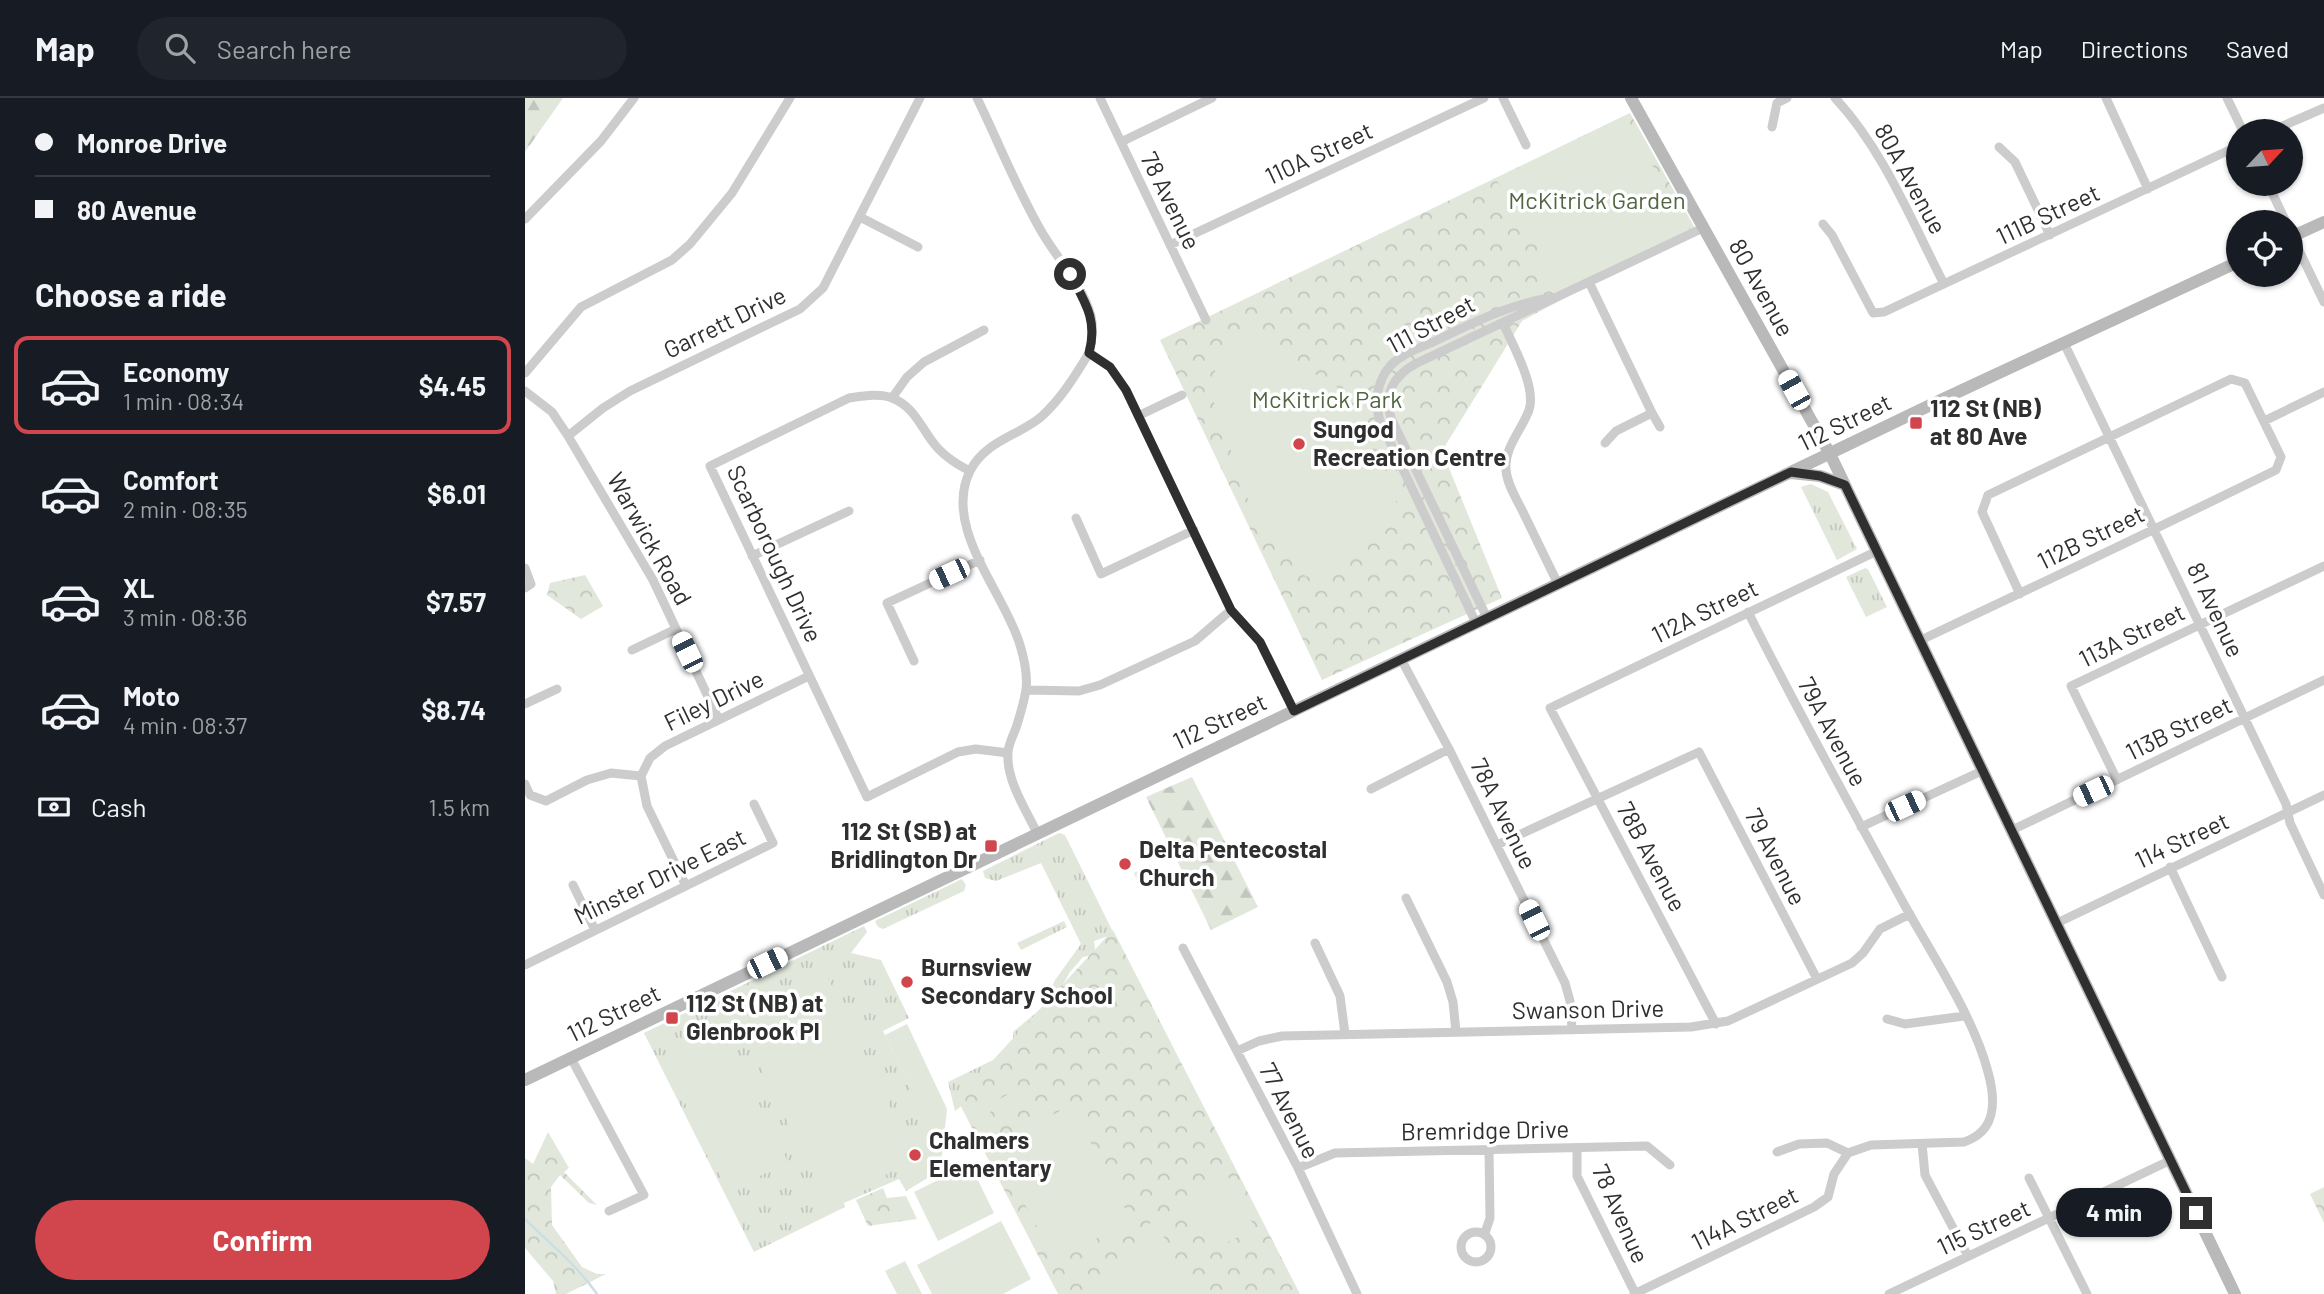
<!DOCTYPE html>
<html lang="en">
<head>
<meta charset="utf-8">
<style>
  :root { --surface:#171b24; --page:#20242c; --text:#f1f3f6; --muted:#9ea1a6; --line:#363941; --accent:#d1464d }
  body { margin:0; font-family:Barlow,sans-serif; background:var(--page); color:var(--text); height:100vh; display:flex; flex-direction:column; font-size:26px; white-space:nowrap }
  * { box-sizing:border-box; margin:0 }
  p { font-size:23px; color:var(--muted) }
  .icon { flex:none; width:38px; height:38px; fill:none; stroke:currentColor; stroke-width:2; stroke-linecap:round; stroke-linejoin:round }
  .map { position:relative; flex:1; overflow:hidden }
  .side { display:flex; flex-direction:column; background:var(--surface); width:525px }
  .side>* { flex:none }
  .guide { display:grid; align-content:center; height:154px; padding:0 35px; background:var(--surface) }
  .needle { width:46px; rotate:64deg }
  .fabs { position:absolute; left:1701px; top:21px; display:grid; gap:14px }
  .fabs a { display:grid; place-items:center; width:77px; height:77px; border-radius:50%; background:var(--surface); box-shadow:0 2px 5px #0004; font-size:35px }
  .end { position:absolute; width:32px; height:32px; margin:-16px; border:9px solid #2f2f2f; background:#fff; box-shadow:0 0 0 4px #fff }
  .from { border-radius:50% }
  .bubble { position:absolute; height:49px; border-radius:24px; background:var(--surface); box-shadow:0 2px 5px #0004; font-size:23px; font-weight:700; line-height:49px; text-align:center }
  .car { position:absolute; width:21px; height:42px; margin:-21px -10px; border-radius:9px; box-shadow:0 0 5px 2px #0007; background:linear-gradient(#fff 24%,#345 0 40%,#fff 0 76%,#345 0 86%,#fff 0) }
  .guide b { display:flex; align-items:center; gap:24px; height:66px; font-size:26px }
  .guide b+b { border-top:2px solid var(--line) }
  .guide i { width:18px; height:18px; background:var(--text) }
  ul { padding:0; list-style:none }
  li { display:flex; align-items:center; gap:21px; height:98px; margin:0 14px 10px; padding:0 21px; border:4px solid transparent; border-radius:14px }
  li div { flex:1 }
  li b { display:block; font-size:26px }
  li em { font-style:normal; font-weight:700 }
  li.selected { border-color:var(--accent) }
  li>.icon { width:63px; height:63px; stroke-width:1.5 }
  h2 { padding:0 35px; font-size:32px; line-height:84px }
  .pay { display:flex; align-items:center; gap:18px; height:77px; padding:0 35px; font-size:26px }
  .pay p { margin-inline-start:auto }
  .primary-button { display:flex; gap:14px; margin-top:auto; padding:14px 35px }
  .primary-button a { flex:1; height:80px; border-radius:42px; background:var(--accent); color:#fff; font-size:28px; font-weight:700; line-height:80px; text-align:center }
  header { display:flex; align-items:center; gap:42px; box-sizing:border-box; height:98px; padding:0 35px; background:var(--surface); border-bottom:2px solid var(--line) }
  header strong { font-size:33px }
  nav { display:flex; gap:38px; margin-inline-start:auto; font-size:24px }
  .search { width:490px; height:63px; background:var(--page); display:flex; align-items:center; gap:18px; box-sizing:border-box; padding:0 24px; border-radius:38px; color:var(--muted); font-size:26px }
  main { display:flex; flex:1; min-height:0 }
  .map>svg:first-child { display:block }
  .grass { fill:url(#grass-tufts) }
  .forest { fill:url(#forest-firs) }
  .park { fill:url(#park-crowns) }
  .garden { fill:#e2e7dc }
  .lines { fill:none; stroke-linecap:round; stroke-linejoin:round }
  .stream { stroke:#cddde8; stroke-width:2.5 }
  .street { stroke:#ccc; stroke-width:9 }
  .secondary { stroke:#b9b9b9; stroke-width:12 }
  .route { stroke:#2f2f2f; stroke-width:9 }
  .poi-dot { fill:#d1464d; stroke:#fff; stroke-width:2.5 }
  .labels { text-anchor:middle; stroke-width:7; stroke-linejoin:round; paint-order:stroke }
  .street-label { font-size:24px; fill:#2f2f2f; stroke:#fff }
  .park-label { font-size:24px; fill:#516641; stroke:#fff }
  .poi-label { font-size:24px; font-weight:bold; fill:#2f2f2f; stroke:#fff; text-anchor:start }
</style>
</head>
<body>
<header>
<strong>Map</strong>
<div class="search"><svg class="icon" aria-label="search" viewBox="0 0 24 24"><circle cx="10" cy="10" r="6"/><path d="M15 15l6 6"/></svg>Search here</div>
<nav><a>Map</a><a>Directions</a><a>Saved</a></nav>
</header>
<main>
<section class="side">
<div class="guide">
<b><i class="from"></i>Monroe Drive</b>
<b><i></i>80 Avenue</b>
</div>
<h2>Choose a ride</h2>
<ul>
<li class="selected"><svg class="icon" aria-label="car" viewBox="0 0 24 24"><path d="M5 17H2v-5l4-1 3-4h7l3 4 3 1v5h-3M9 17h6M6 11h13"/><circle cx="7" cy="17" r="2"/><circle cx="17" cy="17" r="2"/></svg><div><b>Economy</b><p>1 min · 08:34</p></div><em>$4.45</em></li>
<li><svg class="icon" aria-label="car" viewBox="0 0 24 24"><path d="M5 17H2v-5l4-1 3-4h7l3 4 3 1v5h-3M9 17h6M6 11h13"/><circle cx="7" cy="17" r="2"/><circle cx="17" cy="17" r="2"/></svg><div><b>Comfort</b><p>2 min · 08:35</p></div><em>$6.01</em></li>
<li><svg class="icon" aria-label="car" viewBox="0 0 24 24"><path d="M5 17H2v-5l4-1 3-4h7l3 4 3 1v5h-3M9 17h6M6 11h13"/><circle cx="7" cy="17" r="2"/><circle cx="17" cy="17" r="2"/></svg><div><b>XL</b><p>3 min · 08:36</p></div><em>$7.57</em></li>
<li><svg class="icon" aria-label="car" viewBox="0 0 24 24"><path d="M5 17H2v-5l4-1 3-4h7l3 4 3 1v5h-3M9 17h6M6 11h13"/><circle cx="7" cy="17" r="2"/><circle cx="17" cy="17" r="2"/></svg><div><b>Moto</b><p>4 min · 08:37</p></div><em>$8.74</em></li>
</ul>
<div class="pay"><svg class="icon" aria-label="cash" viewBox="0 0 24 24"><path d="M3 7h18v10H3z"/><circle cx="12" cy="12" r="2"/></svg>Cash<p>1.5 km</p></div>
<div class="primary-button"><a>Confirm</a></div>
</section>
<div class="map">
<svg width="1799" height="1196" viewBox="0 0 1799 1196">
  <defs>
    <pattern id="grass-tufts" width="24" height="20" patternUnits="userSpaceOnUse" patternTransform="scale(1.75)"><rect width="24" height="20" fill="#e2e7dc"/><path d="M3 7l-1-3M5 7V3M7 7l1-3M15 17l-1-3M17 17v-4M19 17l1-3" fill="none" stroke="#c2c6bd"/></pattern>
    <pattern id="forest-firs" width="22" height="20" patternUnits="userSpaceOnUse" patternTransform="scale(1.75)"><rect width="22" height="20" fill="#e2e7dc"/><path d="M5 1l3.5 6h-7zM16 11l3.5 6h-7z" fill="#c2c6bd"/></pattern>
    <pattern id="park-crowns" width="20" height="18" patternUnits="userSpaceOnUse" patternTransform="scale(1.75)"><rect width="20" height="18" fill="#e2e7dc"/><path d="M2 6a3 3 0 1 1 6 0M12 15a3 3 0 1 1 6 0" fill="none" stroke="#c2c6bd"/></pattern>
  </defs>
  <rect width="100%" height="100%" fill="#fff"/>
  <!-- grass -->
  <path class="grass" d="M1286 386 1303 394 1332 451 1312 462 1276 389Z
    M1340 470 1343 471 1362 509 1341 519 1321 479Z
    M534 735 540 737 589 836 569 843 570 851 574 856 558 859 545 874 533 895 488 944V934L519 908 530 882 556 846 516 765 471 783 460 780 458 773Z
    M437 781 441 787 439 793 358 831 353 829 350 823Z
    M539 823 542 829 496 852 492 845Z
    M339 828 342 834 326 855 356 862 384 920 358 933 401 1021 422 1011 417 1057 411 1075 381 1093 374 1081 319 1105 320 1109 229 1154 119 935Z
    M472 960 439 1006 430 1013 423 984Z"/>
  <!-- forest -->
  <path class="forest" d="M0 0H38L0 54Z
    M667 679 733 809 686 832 621 699Z"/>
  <!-- park -->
  <path class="park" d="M1105 15 1170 130 997 223 917 353 977 500 797 582 635 242Z
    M60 477 78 508 56 521 22 497 25 485Z
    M625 767 631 778 614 787 609 775Z
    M588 832 775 1196H533L432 1001Z
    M23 1034 44 1070 39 1074 72 1107 64 1105 35 1077 26 1089 27 1127 57 1169 72 1176H81L41 1196H31L28 1183 0 1150V1060L8 1066Z
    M1799 1089V1125L1785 1096Z
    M358 1090 362 1100 381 1098 392 1121 343 1128 331 1102Z"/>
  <!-- garden -->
  <path class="garden" d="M1099 18 1165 133 1035 192 1011 175 1012 162 1020 157 1018 146 1000 124 994 108 982 99 971 81Z
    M721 235 812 289 875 399 817 463 781 479 726 410 685 293 692 266Z
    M299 872 391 1062 302 1105 210 916Z
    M382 926 422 1011 401 1022 360 937Z
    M197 932 263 1064 204 1093 138 961Z
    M496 992 510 1000 480 1004 458 1019H453L454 1015C468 1005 480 996 496 992Z
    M546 1007 606 1122 530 1163 469 1048Z
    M445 1066 469 1115 413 1143 389 1094Z
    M703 1078 730 1130 688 1152 661 1099Z
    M629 1120 668 1196H580L577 1188Z
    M476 1123 506 1181 478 1196H407L392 1167Z
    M380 1163 397 1196H372L360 1173Z"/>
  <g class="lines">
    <!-- stream -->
    <path class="stream" d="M0 1121C25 1146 52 1167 72 1196"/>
    <!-- street -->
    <path class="street" d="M452 0C473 43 491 89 515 131 531 160 557 185 566 218 569 231 567 243 564 255L585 269 601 292 706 512 735 544 769 613
      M575 0 681 222
      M978 0 1001 47
      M1310 0C1358 51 1387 124 1419 186
      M1581 0 1623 91
      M1702 0 1718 33
      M1247 29 1252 5 1262 0
      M1746 33 1799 10
      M596 44 687 0
      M1474 49 1490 64 1525 137
      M1743 86 1761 124
      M335 119 393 149
      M0 121 76 43 109 0
      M1298 126 1307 137 1348 215 1359 214 1713 48
      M1766 136 1799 204
      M645 147 959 0
      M1064 184 1127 315 1091 333 1080 345
      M978 225C987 246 1012 289 1004 312 997 332 979 349 981 372 982 386 991 400 997 412 1009 437 1021 461 1033 486
      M1539 245 1761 706 1765 725 1799 797
      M0 275 56 209 147 162 165 146 207 95 265 0
      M0 293 27 314 43 338 128 482 194 622
      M367 300 382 279 399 264 459 232
      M1127 315 1135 329
      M615 317 657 297
      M1739 323 1799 294
      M43 338 78 310 105 293 275 211 298 190 395 0
      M445 373C431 366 416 356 407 343 395 327 388 308 367 300 354 295 338 298 324 300L185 368 342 699 433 654 451 651 483 655
      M551 420 576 476 669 432
      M227 458 324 413
      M0 470 6 486 0 490
      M1223 514C1273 614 1327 711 1380 808 1408 858 1449 920 1463 974 1471 1003 1472 1033 1439 1044L1346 1047 1323 1055 1302 1045 1274 1046 1252 1054
      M962 520 866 320C858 296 869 278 890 266L1178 130
      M951 525 855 323C849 305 852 282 866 267 877 256 894 250 908 244 946 226 984 206 1025 200
      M1396 542C1515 486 1633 430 1751 372L1756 359 1720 285 1706 281 1463 397 1457 414 1495 496
      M107 552 151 531
      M876 561 924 651 1040 885 1045 903 1047 932
      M389 563 362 505 455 462
      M503 592 554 593 575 587 670 543 706 512
      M0 606 32 591
      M1592 682 1546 588 1799 468
      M0 686 5 697 21 703 62 682 86 675 116 678
      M846 691 924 651
      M1336 729 1459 672
      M1487 732 1799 582
      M512 735C501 712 481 682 483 655 483 647 488 638 491 630 502 595 506 583 495 547 480 495 417 430 445 373 460 343 493 338 516 319 536 301 550 278 564 255
      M972 747 1174 654 1292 881
      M1645 769 1697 879
      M48 787 70 832
      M161 788 122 708 116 678 125 660 140 648 284 578
      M881 800 922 884 928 904 931 934
      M1532 825 1799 697
      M790 845 815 898 820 936
      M658 850 773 1070 832 1196
      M0 867 248 745 229 706
      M1362 921 1380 926 1439 918
      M1191 926 1025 610 1352 453
      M712 953 734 943 757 938 1166 929 1203 923 1327 865 1338 855 1355 831 1385 816
      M46 960 119 1097 84 1113
      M1397 1046 1400 1077 1443 1158
      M1052 1050V1078L1110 1195
      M773 1070 810 1055 1122 1048 1145 1067
      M1504 1080 1562 1196
      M936 1149a15 15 0 1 1 30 0a15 15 0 1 1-30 0Z
      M960 1135 965 1120 964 1052
      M1109 1196 1289 1109 1303 1099 1309 1076 1323 1055
      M1364 1196 1646 1062"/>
    <!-- secondary -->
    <path class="secondary" d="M1106 0 1305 356 1710 1196
      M1766 139 1799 124
      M1266 375 1295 378 1320 387
      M0 982 1418 301 1713 164"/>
  </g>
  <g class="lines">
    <!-- route -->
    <path class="route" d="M545 176C560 204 573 222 564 255L585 269 601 292 706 512 735 544 769 613 1266 374 1295 378 1320 387 1671 1115"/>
  </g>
  <!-- markers -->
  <g class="poi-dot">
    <rect x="1384" y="318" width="14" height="14" rx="3.5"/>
    <circle cx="774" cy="346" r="7"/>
    <rect x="459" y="741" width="14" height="14" rx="3.5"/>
    <circle cx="600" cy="766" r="7"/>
    <circle cx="382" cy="884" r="7"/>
    <rect x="140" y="913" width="14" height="14" rx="3.5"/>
    <circle cx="390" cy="1057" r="7"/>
  </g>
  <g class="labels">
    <!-- street labels -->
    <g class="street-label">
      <text transform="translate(794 56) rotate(-25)" y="8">110A Street</text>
      <text transform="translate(1385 81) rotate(61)" y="8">80A Avenue</text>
      <text transform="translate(645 103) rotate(64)" y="8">78 Avenue</text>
      <text transform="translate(1523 117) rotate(-25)" y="8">111B Street</text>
      <text transform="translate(1236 190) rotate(61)" y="8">80 Avenue</text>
      <text transform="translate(200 225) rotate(-26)" y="8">Garrett Drive</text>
      <text transform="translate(906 227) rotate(-28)" y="8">111 Street</text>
      <text transform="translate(1320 325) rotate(-26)" y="8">112 Street</text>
      <text transform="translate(1566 440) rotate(-26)" y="8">112B Street</text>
      <text transform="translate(124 441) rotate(61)" y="8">Warwick Road</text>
      <text transform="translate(249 456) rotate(65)" y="8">Scarborough Drive</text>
      <text transform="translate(1690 512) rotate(65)" y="8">81 Avenue</text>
      <text transform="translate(1180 514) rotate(-26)" y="8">112A Street</text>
      <text transform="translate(1607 538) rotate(-26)" y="8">113A Street</text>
      <text transform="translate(189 603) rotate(-26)" y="8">Filey Drive</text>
      <text transform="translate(695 624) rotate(-25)" y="8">112 Street</text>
      <text transform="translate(1654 631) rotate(-26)" y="8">113B Street</text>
      <text transform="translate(1307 634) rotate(62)" y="8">79A Avenue</text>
      <text transform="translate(978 716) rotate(64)" y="8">78A Avenue</text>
      <text transform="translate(1657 743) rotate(-25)" y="8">114 Street</text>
      <text transform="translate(1126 759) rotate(62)" y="8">78B Avenue</text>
      <text transform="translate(1250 759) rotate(63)" y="8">79 Avenue</text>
      <text transform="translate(135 779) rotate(-26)" y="8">Minster Drive East</text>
      <text transform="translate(1063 912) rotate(-1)" y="8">Swanson Drive</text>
      <text transform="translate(89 916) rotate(-26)" y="8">112 Street</text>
      <text transform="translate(764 1013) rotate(63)" y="8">77 Avenue</text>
      <text transform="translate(960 1033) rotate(-1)" y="8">Bremridge Drive</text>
      <text transform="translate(1095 1116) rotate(66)" y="8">78 Avenue</text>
      <text transform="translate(1220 1121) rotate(-26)" y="8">114A Street</text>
      <text transform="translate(1459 1130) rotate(-25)" y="8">115 Street</text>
    </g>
    <!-- park labels -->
    <g class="park-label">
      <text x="1072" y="111">McKitrick Garden</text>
      <text x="802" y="310">McKitrick Park</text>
    </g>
    <!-- poi labels -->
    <g class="poi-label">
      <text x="1405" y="319">112 St (NB)<tspan x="1405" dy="28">at 80 Ave</tspan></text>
      <text x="788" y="340">Sungod<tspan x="788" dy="28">Recreation Centre</tspan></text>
      <text x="452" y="742" text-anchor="end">112 St (SB) at<tspan x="452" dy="28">Bridlington Dr</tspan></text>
      <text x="614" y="760">Delta Pentecostal<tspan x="614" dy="28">Church</tspan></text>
      <text x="396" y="878">Burnsview<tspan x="396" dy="28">Secondary School</tspan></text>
      <text x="161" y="914">112 St (NB) at<tspan x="161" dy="28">Glenbrook Pl</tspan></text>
      <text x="404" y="1051">Chalmers<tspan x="404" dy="28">Elementary</tspan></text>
    </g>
  </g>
</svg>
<div class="fabs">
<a><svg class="needle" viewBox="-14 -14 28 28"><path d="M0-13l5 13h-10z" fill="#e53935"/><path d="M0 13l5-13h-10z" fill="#9ea1a6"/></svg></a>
<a><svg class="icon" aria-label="locate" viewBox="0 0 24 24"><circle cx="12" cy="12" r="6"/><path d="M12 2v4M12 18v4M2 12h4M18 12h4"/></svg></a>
</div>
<i class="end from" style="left:545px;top:176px"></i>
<i class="end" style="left:1671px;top:1115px"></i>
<div class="bubble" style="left:1531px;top:1090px;width:116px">4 min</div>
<i class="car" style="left:1269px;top:292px;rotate:331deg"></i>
<i class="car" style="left:424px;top:476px;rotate:245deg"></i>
<i class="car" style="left:162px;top:554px;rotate:334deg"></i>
<i class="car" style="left:1568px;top:693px;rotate:245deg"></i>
<i class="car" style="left:1380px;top:708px;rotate:65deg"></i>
<i class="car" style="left:1009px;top:822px;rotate:334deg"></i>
<i class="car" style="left:242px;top:865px;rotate:64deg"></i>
</div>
</main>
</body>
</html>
